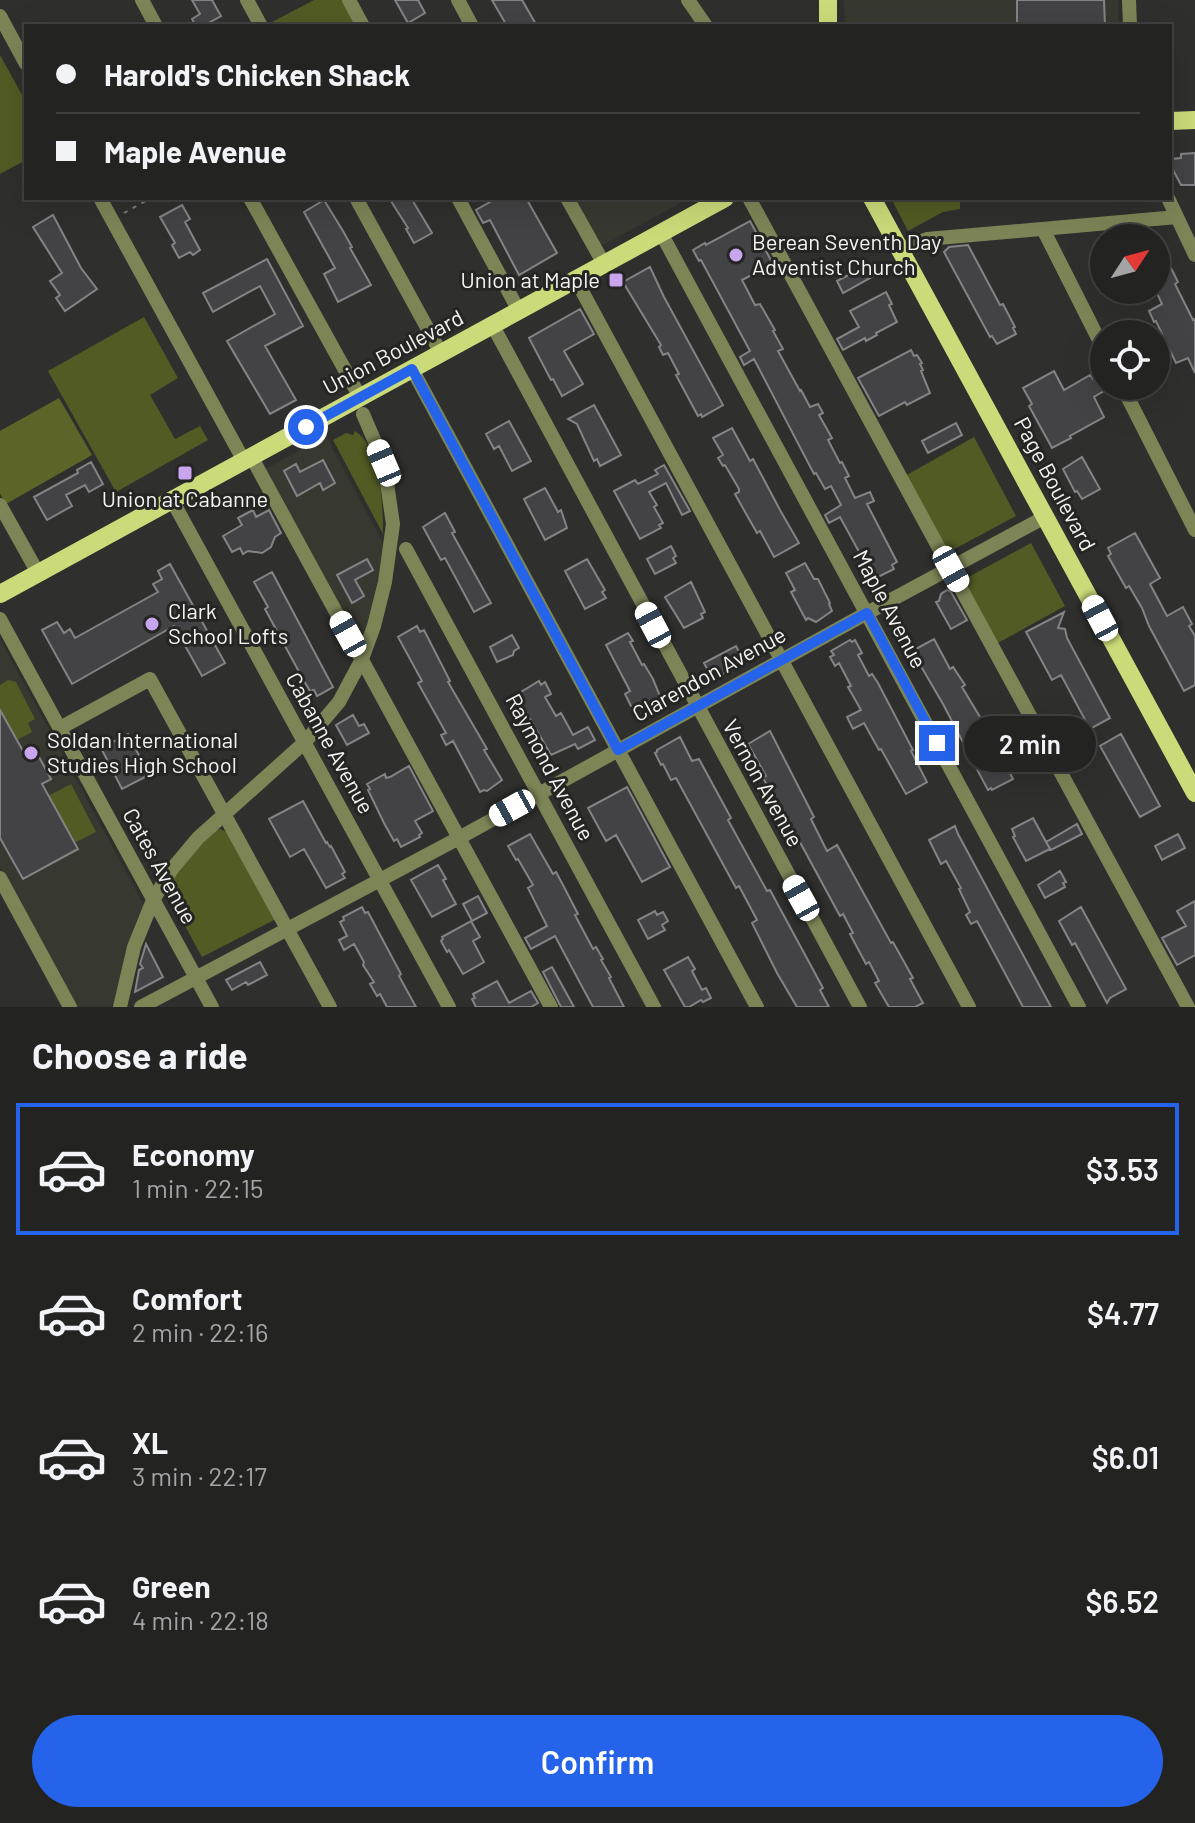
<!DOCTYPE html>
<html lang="en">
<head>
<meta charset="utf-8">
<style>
  :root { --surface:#232322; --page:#2f2f2f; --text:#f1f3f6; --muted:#a3a4a5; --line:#404040; --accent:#2563eb }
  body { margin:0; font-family:Barlow,sans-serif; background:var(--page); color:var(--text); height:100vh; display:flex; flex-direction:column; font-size:30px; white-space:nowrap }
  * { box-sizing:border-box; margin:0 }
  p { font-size:26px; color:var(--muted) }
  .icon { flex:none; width:44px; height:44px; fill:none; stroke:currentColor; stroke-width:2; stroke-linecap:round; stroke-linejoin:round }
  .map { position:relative; height:1007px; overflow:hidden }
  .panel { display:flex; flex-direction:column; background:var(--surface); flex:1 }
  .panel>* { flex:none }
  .top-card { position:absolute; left:24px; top:24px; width:1148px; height:176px; border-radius:0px; box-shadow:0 8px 32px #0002,0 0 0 2px var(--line); display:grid; align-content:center; height:176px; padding:0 32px; background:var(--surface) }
  .needle { width:52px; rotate:54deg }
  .tools { position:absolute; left:1090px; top:224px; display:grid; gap:16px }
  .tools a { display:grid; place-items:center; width:80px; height:80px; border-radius:50%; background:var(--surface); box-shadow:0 8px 32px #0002,0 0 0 2px var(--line); font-size:40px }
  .end { position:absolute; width:36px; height:36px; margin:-18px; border:10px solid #2563eb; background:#fff; box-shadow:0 0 0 4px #fff }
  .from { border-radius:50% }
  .bubble { position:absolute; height:56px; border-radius:28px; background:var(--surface); box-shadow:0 8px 32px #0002,0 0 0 2px var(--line); font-size:26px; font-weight:600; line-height:56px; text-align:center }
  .car { position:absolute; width:24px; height:48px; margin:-24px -12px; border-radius:10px; box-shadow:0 0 6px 2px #0007; background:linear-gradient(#fff 24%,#345 0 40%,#fff 0 76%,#345 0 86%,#fff 0) }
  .top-card b { display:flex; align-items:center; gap:28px; height:76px; font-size:30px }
  .top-card b+b { border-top:2px solid var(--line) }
  .top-card i { width:20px; height:20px; background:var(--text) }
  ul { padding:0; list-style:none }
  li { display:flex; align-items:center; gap:24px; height:132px; margin:0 16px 12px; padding:0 16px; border:4px solid transparent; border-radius:0px }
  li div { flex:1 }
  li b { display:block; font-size:30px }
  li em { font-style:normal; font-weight:600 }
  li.active { border-color:var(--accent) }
  li>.icon { width:72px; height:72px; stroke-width:1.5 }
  h2 { padding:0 32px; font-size:36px; line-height:96px }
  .cta { display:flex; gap:16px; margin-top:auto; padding:16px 32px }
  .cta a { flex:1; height:92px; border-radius:48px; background:var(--accent); color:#fff; font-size:32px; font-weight:600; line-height:92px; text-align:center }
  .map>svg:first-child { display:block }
  .built { fill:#373931 }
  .green { fill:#525b24 }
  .forest { fill:#5c6527 }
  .building { fill:#434244; stroke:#848385; stroke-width:2 }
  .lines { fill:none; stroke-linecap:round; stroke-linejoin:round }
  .path { stroke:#7c7c7a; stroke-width:2; stroke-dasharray:4 6; stroke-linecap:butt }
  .minor { stroke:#7d8557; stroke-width:14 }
  .major { stroke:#cbdb79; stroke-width:18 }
  .route { stroke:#2563eb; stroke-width:10 }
  .poi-dot { fill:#c9a5ee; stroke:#252523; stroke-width:3 }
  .labels { text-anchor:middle; stroke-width:6; stroke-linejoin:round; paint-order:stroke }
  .poi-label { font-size:22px; fill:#f4f5f3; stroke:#252523; text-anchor:start }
  .street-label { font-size:22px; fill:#f4f5f3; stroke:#252523 }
</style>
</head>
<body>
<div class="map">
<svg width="1195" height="1007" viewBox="0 0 1195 1007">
  <rect width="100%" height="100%" fill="#2f2f2d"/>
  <!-- built -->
  <path class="built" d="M844 0H1118L1119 26H845Z
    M574 198H690L603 245 599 243Z
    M326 436 385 547 377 591 369 623 362 640 359 641 264 470Z
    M0 639 144 905 134 928 126 950 114 1007H75L0 867Z"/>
  <!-- green -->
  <path class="green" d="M314 0H342L356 26H274L272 22Z
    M0 55 26 102V160L0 174Z
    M891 198H960V209L943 212 908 231Z
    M144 317 178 378 150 395 175 439 200 426 208 440 116 492 48 371Z
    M355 431C381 447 383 506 383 534L333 440 346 433 353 435Z
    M974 437 1016 516 947 553 905 476Z
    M1031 543 1065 606 996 644 963 580Z
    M8 680 16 682 35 719 28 723 32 732 17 740 0 710V685Z
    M71 784 96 832 74 843 48 796Z
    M220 829 229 833 278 918 202 957 166 891 186 860 214 830Z"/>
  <!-- forest -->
  <path class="forest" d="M59 398 92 455 6 504 0 494V431Z"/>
  <!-- building -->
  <path class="building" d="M192 0H212L221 16 203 26H196L192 19 200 14Z
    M395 0H418L425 13 408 23Z
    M492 0H522L537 26H507Z
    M1017 0H1104L1105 26H1017Z
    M1195 153V185H1181L1171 166V159L1181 158V154Z
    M389 198H411L432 233 414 243 406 229 408 228Z
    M497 198H526L557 253 519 275 490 220 483 223 476 210Z
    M324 200 343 231 352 247 350 248 371 285 338 302 324 274 335 268 304 212Z
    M182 205 190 219 185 222 200 250 193 255 190 252 179 258 172 245 175 243 160 217Z
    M53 215 81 268 97 289 65 311 56 298 60 295 50 281 62 273 33 227Z
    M750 221 773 264 742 280 755 305 760 304 775 330 773 331 783 349 778 351 800 391 801 390 810 407 818 404 823 413 819 415 832 438 828 440 840 463 842 462 849 476 845 478 855 498 870 492 874 501 867 504 897 562 892 565 894 569 876 578 872 571 870 572 840 517 829 523 825 515 841 505 831 486 825 489 816 473 814 474 754 359 744 365 740 357 750 351 701 260 699 261 693 250 705 243 706 245Z
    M1156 238 1178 282 1175 284 1193 320 1195 319V373L1188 358 1176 363 1156 321 1154 322 1149 311 1162 304 1156 291Z
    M968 245 1000 305 1003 304 1015 327 1013 328 1016 334 997 344 992 336 990 337 944 252 949 247Z
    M267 259 303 326 265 346 296 400 270 414 227 341 275 314 260 286 213 312 203 293Z
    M871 263 877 274 843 293 837 281Z
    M650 267 664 297 723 405 702 417 701 414 698 416 676 375 679 374 668 353 663 355 659 347 661 345 623 282Z
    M886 292 892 304 889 305 897 322 876 333 877 335 866 341 865 338 843 350 837 339 859 327 850 311Z
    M580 309 594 334 564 351 583 384 562 396 553 379 551 380 529 338Z
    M911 350 914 356 917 355 922 363 920 364 923 370 921 371 930 393 907 405 905 402 879 416 858 378Z
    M1054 371 1064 390 1090 375 1093 379 1104 373V391L1094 397 1104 417 1070 436 1071 438 1052 448 1029 406 1032 404 1023 388Z
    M594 405 621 455 600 466 597 459 594 461 577 424 568 419Z
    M509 421 531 461 512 471 499 446 494 449 486 434Z
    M956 423 962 435 928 453 922 441Z
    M732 428 750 461 753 459 780 510 799 543 774 557 760 531 757 533 740 503 735 494 739 492V489L725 465 723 466 718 458 723 455 713 438Z
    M1082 457 1100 489 1082 499 1077 491 1075 492 1063 469Z
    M323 460 335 483 323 490 320 483 297 496 284 471 296 464 300 472Z
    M91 462 103 484 89 492 85 485 66 495 72 506 47 520 34 497 78 473 77 470Z
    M664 465 690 511 682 515 666 483 649 492 657 505 654 507 663 523 659 525 661 528 640 539 614 491 635 480 638 484 658 474 655 470Z
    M545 488 558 512 561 510 567 528 545 540 524 499Z
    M253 510 256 517 269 510 281 533 275 537 271 547 262 553 248 551 243 554 240 548 232 552 223 536 242 525 238 518Z
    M445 513 455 532 452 533 491 603 474 612 445 558 441 560 423 527Z
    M1135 533 1160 578 1150 584 1167 616 1183 607 1192 624 1189 626 1195 636V685L1184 691 1149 626 1142 608 1129 586 1126 588 1108 556 1111 554 1108 548Z
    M671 546 676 556 673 558 676 563 655 574 647 559Z
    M367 559 373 570 355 580 364 596 352 603 337 575Z
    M587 559 605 590 602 592 606 598 585 609 565 571Z
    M805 563 814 579H818L830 603 829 604 832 611 816 622 808 618 806 620 791 592 795 590 786 573Z
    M170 564 225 663 202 676 174 626 72 684 42 630 57 622 64 633 70 629 75 638 158 592 153 584 162 579 158 571Z
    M272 572 333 687 317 696 314 690 310 691 304 681 265 609 268 607 254 582Z
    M691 582 705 612 701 614 703 618 684 628 665 597Z
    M947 590 951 592 967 620 951 629 936 602 939 601 941 594Z
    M1064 612 1058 628 1065 629 1067 638 1110 718 1090 729 1061 675 1052 680 1026 632Z
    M417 626 420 632 424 630 450 681 448 682 487 749 484 750 502 780 487 791 484 790 480 792 453 741 446 745 441 735 446 733 418 683 422 681 398 637Z
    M628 633 633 641 630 642 642 665 644 664 653 679 660 696 642 708 631 706 625 694 630 691 606 645Z
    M512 635 519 648 514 651 513 655 497 662 490 647Z
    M934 639 950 669 953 667 965 685 962 687 989 732 1013 779 992 790 991 788 988 790 980 775 943 704 912 651Z
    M850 640 852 642 855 640 862 653 858 655 869 676 872 674 878 683 913 750 911 751 927 782 906 794 881 749 879 750 864 723 853 729 847 717 861 710 848 687 851 686 839 663 835 666 830 657 834 655 831 651Z
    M736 646 740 654 738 655 737 665 723 674 712 678 704 663Z
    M539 681 541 685 545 682 551 694 545 697 556 716 561 713 573 735 588 727 595 740 578 749 575 744 551 755 516 695Z
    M0 710 28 760 38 755 51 779 42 784 78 849 23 879 0 838Z
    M353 715 359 726 364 724 369 733 347 745 336 725Z
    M770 731 814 817 811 819 827 851 837 845 891 943 893 942 913 978 910 979 923 1003 915 1007H889L875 983 879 981 869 962 866 964 850 934 853 933 843 914 840 916 789 822 788 823 763 778 766 776 748 744Z
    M128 734 149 775 122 789 101 748Z
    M1121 734 1160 806 1140 817 1100 746Z
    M680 737 692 761 699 759 731 818 728 820 767 891 770 890 823 988 820 990 829 1007H797L777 973 752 923 757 920 739 886 736 888 676 778 671 780 663 764 661 765 655 753 657 752V750Z
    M409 766 433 811 415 821 422 833 419 835 420 837 401 847 397 839 394 841 384 823 368 790 370 789 367 784 385 774 386 778 390 777Z
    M627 787 670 867 642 882 616 835 606 841 588 808Z
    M303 801 326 843 327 842 330 847 331 846 345 872 342 874 345 878 326 888 304 849 290 857 269 819Z
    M1033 818 1050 849 1026 861 1013 837 1015 836 1012 829Z
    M1077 824 1082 834 1051 850 1046 842Z
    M955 826 958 834 1051 1007H1023L977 921 971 924 966 915 970 912 959 889 961 888 946 861 941 864 929 840Z
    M530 834 553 874 556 872 564 887 578 914 575 915 592 947 593 949 596 947 603 959 601 960 611 977 609 978 624 1007H593L555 936 531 949 525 938 547 926 528 888 533 885 518 859 516 860 508 846Z
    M1178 834 1185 848 1162 860 1155 846Z
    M438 865 446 879 443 880 456 904 432 917 411 880Z
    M1060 871 1066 882 1063 883 1065 887 1045 898 1038 885Z
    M478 896 487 913 472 921 463 904Z
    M1195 901V955L1177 965 1162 938 1186 926 1177 911Z
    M362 907 365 913 368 912 401 974 399 976 416 1007H387L380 994 377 996 370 984 374 982 363 965 364 962 354 944 344 950 339 940 347 936 340 922 344 920 343 917Z
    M1081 907 1126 989 1110 998 1107 1003 1075 943 1072 945 1059 921Z
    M655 911 657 915 663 912 668 921 662 925 665 930 648 939 638 920Z
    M471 921 480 937 473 941 484 962 463 974 449 950 447 952 441 941 443 939 442 937Z
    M146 944 163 977 135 992 139 970 143 968 140 964Z
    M688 957 695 969 692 971 702 990 706 988 711 998 703 1002 701 1000 689 1007H685L664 970Z
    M260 962 267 975 248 985 246 982 232 990 226 980Z
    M552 967 574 1007H561L543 972Z
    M497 981 509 1003 531 991 538 1003 531 1007H476L472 999 475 998 473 994Z"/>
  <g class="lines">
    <!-- path -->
    <path class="path" d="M124 213 151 198"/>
    <!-- minor -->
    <path class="minor" d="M142 0 156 26
      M247 0 261 26
      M349 0 363 26
      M458 0 472 26
      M688 0 706 26
      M1129 0 1130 26
      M0 16 26 64
      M100 198 244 461
      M250 198 360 397
      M356 198 441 353
      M458 198 519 311
      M567 198 604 264
      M749 198 1188 1007
      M1168 198 1195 255
      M1043 229 1104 350
      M661 233 1079 1007
      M900 249 927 239 1177 217
      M576 280 969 1007
      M493 326 860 1007
      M412 369 757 1007
      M1122 386 1195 530
      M251 456 551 1007
      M172 500 449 1007
      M0 505 38 573
      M406 549 654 1007
      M0 619 212 1007
      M60 728 150 679 330 1007
      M0 878 70 1007
      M120 1007 134 947 153 900 172 869 198 838 305 742 339 702 362 659 374 626 385 582 393 524 384 463 363 414
      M141 1007 459 838 867 613 1045 517"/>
    <!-- major -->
    <path class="major" d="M828 0V26
      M1170 121 1195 120
      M872 198 1195 793
      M0 594 725 198"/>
  </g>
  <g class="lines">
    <!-- route -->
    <path class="route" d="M306 427 412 369 618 750 867 613 937 743"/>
  </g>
  <!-- markers -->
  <g class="poi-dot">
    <circle cx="736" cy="255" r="8"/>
    <rect x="608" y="272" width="16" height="16" rx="4"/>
    <rect x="177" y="465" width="16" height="16" rx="4"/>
    <circle cx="152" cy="624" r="8"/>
    <circle cx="31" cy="753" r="8"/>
  </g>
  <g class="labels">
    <!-- poi labels -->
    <g class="poi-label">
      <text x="752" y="250">Berean Seventh Day<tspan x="752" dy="25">Adventist Church</tspan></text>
      <text x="600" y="288" text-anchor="end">Union at Maple</text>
      <text x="185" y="507" text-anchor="middle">Union at Cabanne</text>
      <text x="168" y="619">Clark<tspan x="168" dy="25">School Lofts</tspan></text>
      <text x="47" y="748">Soldan International<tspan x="47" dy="25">Studies High School</tspan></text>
    </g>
    <!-- street labels -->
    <g class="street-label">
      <text transform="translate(393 352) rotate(-28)" y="8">Union Boulevard</text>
      <text transform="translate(1055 484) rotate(62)" y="8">Page Boulevard</text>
      <text transform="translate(890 609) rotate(62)" y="8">Maple Avenue</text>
      <text transform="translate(709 674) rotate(-29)" y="8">Clarendon Avenue</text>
      <text transform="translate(330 743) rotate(61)" y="8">Cabanne Avenue</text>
      <text transform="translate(550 767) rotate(62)" y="8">Raymond Avenue</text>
      <text transform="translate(763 783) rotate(61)" y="8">Vernon Avenue</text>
      <text transform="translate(160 866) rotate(61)" y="8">Cates Avenue</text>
    </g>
  </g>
</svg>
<div class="tools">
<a><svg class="needle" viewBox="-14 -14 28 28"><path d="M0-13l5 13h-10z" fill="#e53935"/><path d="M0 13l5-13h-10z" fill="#a3a4a5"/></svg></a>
<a><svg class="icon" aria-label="locate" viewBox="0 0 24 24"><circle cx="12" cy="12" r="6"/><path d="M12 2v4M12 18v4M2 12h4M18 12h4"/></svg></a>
</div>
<i class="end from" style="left:306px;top:427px"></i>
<i class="end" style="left:937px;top:743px"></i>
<div class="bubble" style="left:964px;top:716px;width:132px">2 min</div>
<i class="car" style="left:384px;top:463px;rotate:337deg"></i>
<i class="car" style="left:951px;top:569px;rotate:151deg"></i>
<i class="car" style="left:1100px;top:618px;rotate:332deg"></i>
<i class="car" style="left:653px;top:625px;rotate:332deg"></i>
<i class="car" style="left:348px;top:634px;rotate:331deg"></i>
<i class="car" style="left:512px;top:808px;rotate:241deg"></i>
<i class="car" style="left:801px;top:898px;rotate:331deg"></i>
<div class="top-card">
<b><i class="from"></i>Harold's Chicken Shack</b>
<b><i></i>Maple Avenue</b>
</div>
</div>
<section class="panel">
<h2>Choose a ride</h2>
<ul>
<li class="active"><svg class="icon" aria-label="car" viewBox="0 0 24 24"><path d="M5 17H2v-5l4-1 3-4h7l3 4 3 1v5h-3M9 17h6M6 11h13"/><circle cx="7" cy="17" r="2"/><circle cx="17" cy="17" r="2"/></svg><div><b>Economy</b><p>1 min · 22:15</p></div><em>$3.53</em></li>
<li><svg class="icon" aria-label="car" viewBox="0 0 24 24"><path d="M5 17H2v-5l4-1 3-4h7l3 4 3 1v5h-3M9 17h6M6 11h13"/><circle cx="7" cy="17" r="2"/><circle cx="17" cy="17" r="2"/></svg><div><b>Comfort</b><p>2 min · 22:16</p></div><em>$4.77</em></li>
<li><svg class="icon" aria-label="car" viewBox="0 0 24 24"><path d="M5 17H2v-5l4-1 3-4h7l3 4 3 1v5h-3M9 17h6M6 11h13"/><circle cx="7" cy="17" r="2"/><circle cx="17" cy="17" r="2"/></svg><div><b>XL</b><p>3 min · 22:17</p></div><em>$6.01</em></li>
<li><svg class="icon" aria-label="car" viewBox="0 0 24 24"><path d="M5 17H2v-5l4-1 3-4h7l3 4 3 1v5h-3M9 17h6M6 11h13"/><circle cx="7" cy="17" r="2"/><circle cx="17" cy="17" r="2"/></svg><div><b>Green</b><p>4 min · 22:18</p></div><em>$6.52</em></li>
</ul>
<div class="cta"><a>Confirm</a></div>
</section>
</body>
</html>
